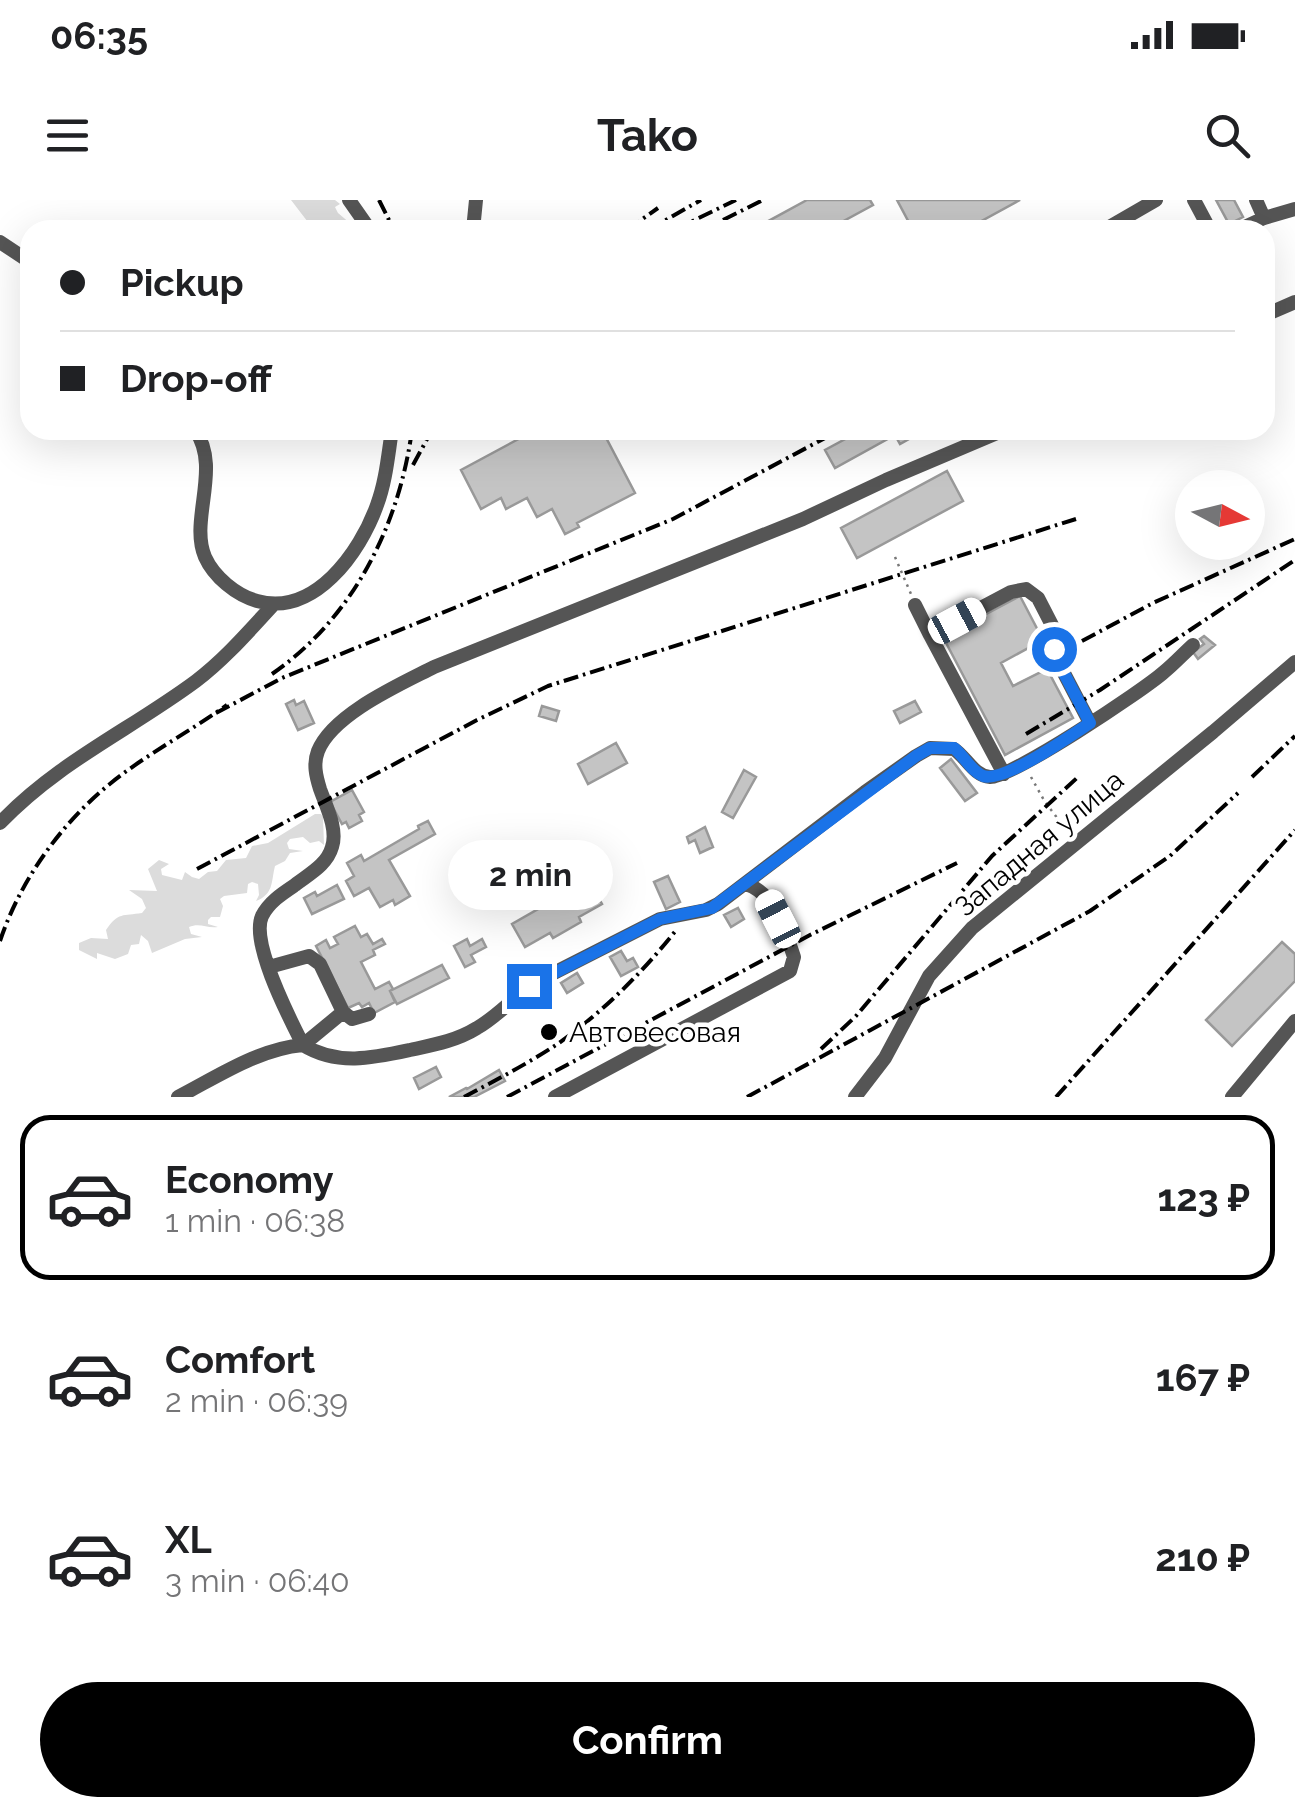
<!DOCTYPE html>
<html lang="en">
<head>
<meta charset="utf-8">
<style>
  :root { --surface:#fff; --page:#f2f2f2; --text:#202124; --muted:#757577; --line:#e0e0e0; --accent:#000 }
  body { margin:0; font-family:Raleway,sans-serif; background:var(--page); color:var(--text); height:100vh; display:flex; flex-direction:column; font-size:38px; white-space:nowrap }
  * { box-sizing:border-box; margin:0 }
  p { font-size:32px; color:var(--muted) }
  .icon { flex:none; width:55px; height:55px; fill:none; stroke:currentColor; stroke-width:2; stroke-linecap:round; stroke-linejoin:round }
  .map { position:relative; height:897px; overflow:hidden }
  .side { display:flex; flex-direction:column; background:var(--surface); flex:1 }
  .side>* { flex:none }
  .hud { position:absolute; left:20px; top:20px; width:1255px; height:220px; border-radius:30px; box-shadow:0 10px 40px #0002; display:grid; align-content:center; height:220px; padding:0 40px; background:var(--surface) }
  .needle { width:65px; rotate:97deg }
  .controls { position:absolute; left:1175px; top:270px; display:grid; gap:20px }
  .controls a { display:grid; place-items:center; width:90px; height:90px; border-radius:50%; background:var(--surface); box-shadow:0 10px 40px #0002; font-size:50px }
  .end { position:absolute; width:45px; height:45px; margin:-22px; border:12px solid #1a73e8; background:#fff; box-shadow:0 0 0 5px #fff }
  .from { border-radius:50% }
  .bubble { position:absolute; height:70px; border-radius:35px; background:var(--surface); box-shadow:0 10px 40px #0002; font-size:32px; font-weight:700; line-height:70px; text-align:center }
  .car { position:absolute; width:30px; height:60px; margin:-30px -15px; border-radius:12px; box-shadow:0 0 8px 2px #0007; background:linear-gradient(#fff 24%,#345 0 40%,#fff 0 76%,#345 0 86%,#fff 0) }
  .hud b { display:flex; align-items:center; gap:35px; height:95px; font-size:38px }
  .hud b+b { border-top:2px solid var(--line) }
  .hud i { width:25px; height:25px; background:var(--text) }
  ul { padding:18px 0 0; list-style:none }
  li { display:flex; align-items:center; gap:30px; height:165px; margin:0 20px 15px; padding:0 20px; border:5px solid transparent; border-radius:30px }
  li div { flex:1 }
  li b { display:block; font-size:38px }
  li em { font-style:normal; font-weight:700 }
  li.on { border-color:var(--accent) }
  li>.icon { width:90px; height:90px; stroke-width:1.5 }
  .primary-button { display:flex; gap:20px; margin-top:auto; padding:20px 40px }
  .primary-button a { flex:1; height:115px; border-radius:60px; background:var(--accent); color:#fff; font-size:40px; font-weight:700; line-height:115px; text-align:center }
  .status { display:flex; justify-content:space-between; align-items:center; height:70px; padding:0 50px; background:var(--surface); direction:ltr }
  .status svg { height:28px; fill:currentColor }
  header { display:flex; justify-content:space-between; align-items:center; height:130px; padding:0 40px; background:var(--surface); font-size:45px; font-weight:700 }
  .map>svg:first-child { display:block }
  .green { fill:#dcdcdc }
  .building { fill:#c4c4c4; stroke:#999; stroke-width:2.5 }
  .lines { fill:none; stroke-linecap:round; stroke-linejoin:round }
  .path { stroke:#777; stroke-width:2.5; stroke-dasharray:2.5 5; stroke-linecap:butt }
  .minor { stroke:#555; stroke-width:14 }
  .rail { stroke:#000; stroke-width:4; stroke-dasharray:15 5 2.5 5; stroke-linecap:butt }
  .route { stroke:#1a73e8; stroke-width:12 }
  .poi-dot { fill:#000; stroke:#fff; stroke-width:4 }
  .labels { text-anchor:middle; stroke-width:9; stroke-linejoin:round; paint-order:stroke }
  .street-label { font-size:28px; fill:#000; stroke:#fff }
  .poi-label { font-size:28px; fill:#000; stroke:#fff; text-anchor:start }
</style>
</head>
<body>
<div class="status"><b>06:35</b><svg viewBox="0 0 49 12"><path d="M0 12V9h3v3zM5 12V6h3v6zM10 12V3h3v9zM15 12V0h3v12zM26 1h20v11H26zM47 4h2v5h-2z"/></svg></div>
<header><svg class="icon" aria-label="menu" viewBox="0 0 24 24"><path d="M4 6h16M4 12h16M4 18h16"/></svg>Tako<svg class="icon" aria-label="search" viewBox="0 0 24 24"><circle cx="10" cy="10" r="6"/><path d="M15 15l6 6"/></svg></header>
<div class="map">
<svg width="1295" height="897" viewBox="0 0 1295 897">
  <rect width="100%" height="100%" fill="#fff"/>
  <!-- green -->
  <path class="green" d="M291 0H335L340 4 335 7 338 13 358 30H314Z
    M315 614H321L323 617 324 645 319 641 310 643 303 637 290 639 287 643 289 649 303 651 290 653 285 661 275 666C271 682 274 694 256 701L259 695 258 684 252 682 248 684 247 693 224 696 220 699 223 706 220 717H211L208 720V724L218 727C207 729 200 722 189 727L191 734 202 737 185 739 152 753 148 741 141 735 139 744 131 745 128 754 115 759 97 753V759L79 750V743L91 738 108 739 106 730C118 712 123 716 142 713L146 708 142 699 129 690 157 691 148 669 159 660 169 664 161 669 162 675 182 680 185 672 192 677 199 679 208 672 217 671 226 660 246 658 252 646 268 643Z"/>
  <!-- building -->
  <path class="building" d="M807 0H870L873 5 827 30H752Z
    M897 0H1020L965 30H913Z
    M1216 0H1234L1243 17 1229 24Z
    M521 230H602L635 293 577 323 579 327 565 334 552 309 537 317 527 298 506 309 501 298 481 309 461 270 524 236Z
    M862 230H925L900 244 895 235 835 268 825 250Z
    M947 271 963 301 857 358 841 328Z
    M1020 396 1043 440 1001 463 1013 486 1047 469 1073 518 1005 555 943 437Z
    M1204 436 1215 445 1198 459 1193 452 1204 444 1200 439Z
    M294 500 296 505 304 501 314 523 298 530 286 504Z
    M915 501 921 512 900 523 894 511Z
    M542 506 559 511 556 521 539 516Z
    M616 543 627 563 588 584 578 564Z
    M951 559 977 593 965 601 940 568Z
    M744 570 756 577 733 618 722 612Z
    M352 590 364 612 359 615 362 621 349 628 346 622 342 624 330 602Z
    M428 621 435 634 389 660 410 696 395 705 393 700 380 707 369 688 354 696 346 681 354 676 347 663 361 655 364 661 419 629 418 626Z
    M705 627 713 647 700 653 695 640 689 643 687 637Z
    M668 676 680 702 666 709 654 682Z
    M589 681 602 704 579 717 581 722 553 738 550 733 525 747 512 724 538 709 535 705 562 690 565 695Z
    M337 685 344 699 312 714 304 698 315 692 317 696Z
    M738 708 744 719 731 727 724 715Z
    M355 726 361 737 367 734 373 744 382 739 385 744 373 750 375 755 361 762 375 789 389 782 393 789 390 791 395 802 374 813 369 803 362 807 359 803 348 808 316 746 326 740 330 748 338 744 334 737Z
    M467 739 470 746 482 739 486 747 471 755 475 762 465 767 454 746Z
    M1282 742 1295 754V781L1232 846 1206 820Z
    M621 751 627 761 633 758 638 767 621 776 610 757Z
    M442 765 449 778 397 804 390 791Z
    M577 773 583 783 567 793 561 783Z
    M550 823 558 836 548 841 540 828Z
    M436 867 441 877 419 889 414 878Z
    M499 870 505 881 474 897H449L466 888 467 889Z"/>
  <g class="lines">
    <!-- path -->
    <path class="path" d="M895 357 911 394
      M1031 577 1045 602 1068 632"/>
    <!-- minor -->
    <path class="minor" d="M349 0 370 30
      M1194 0 1210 30
      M1256 0 1264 18
      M473 30 476 0
      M1104 30 1156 0
      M1238 30 1264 18 1295 9
      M0 42 30 62
      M1265 115 1295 102
      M195 230C222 268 189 320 205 357 214 377 236 395 257 401 314 417 360 353 377 305 386 281 388 255 392 230
      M915 405 930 435
      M1004 574 930 435 1011 392 1026 389 1038 398 1055 431V456L1090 523
      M0 623C58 562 130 530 196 481 225 459 249 431 274 404
      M269 767 309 756 320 764 343 812 303 845C337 866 373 858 410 850 433 845 456 841 477 828 500 815 517 793 540 780L660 719 706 710 718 704 865 592 916 556 930 548 954 549C966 557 974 576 990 577 1010 579 1144 490 1164 472 1174 464 1183 454 1193 445
      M343 812 352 819 369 814
      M178 897C217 877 258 849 303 845 290 819 250 743 262 716 269 702 283 693 295 685 309 674 327 665 332 647 338 629 326 606 320 589 316 576 313 564 318 551 333 514 399 485 434 467L803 319 886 280 1004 230
      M555 897 790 771 794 757C785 731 775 693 746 684
      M855 897 885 858 929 776 972 728 1213 532 1295 462
      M1232 897 1295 821"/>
    <!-- rail -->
    <path class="rail" d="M379 0 394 30
      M723 20 763 0
      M627 30 658 8
      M648 30 701 0
      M674 30 736 0
      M413 265 432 230
      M1082 441 1153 403 1295 339
      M272 474C353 418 399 326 412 230
      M216 513 282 478 673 319 840 230
      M1026 534 1100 490 1295 360
      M1252 577 1295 536
      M197 669 477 520 548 486 1076 319
      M0 741C20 681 61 623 111 583 147 554 189 532 227 505
      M821 849 856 816 992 656 1078 577
      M464 897C496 880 529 863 559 843 604 811 643 772 677 729
      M507 897 810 735 957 663
      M747 897 1090 711 1170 656 1238 593
      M1056 897 1295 630"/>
  </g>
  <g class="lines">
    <!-- route -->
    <path class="route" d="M529 786 660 719 712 708 916 556 930 548H954C964 556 971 571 983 576 1004 583 1070 536 1090 523L1055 456 1054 449"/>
  </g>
  <!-- markers -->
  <circle class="poi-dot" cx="549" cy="832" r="10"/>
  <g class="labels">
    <!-- street labels -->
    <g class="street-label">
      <text transform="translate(1039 643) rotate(-40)" y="10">Западная улица</text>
    </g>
    <!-- poi labels -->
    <g class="poi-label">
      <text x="569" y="842">Автовесовая</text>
    </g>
  </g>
</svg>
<div class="controls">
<a><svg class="needle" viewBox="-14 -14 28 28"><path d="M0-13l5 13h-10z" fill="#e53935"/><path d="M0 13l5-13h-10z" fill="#757577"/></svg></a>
</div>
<i class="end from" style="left:1054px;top:449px"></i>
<i class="end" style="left:529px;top:786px"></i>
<div class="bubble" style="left:448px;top:640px;width:165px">2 min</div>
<i class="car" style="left:957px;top:421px;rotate:62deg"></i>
<i class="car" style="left:778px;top:719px;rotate:333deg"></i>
<div class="hud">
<b><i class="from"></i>Pickup</b>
<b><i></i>Drop-off</b>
</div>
</div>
<section class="side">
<ul>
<li class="on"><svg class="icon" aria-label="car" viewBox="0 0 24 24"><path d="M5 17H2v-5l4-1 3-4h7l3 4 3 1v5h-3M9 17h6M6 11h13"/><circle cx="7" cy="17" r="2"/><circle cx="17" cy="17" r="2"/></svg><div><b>Economy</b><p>1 min · 06:38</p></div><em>123 ₽</em></li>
<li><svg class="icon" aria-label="car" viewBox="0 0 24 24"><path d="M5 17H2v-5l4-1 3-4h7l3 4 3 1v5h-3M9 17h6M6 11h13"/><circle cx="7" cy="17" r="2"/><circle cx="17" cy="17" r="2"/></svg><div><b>Comfort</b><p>2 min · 06:39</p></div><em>167 ₽</em></li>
<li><svg class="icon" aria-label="car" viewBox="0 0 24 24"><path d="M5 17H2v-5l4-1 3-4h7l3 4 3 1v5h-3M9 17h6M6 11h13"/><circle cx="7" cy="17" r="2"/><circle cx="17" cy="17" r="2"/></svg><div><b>XL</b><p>3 min · 06:40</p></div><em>210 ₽</em></li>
</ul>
<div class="primary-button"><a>Confirm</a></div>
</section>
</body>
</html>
